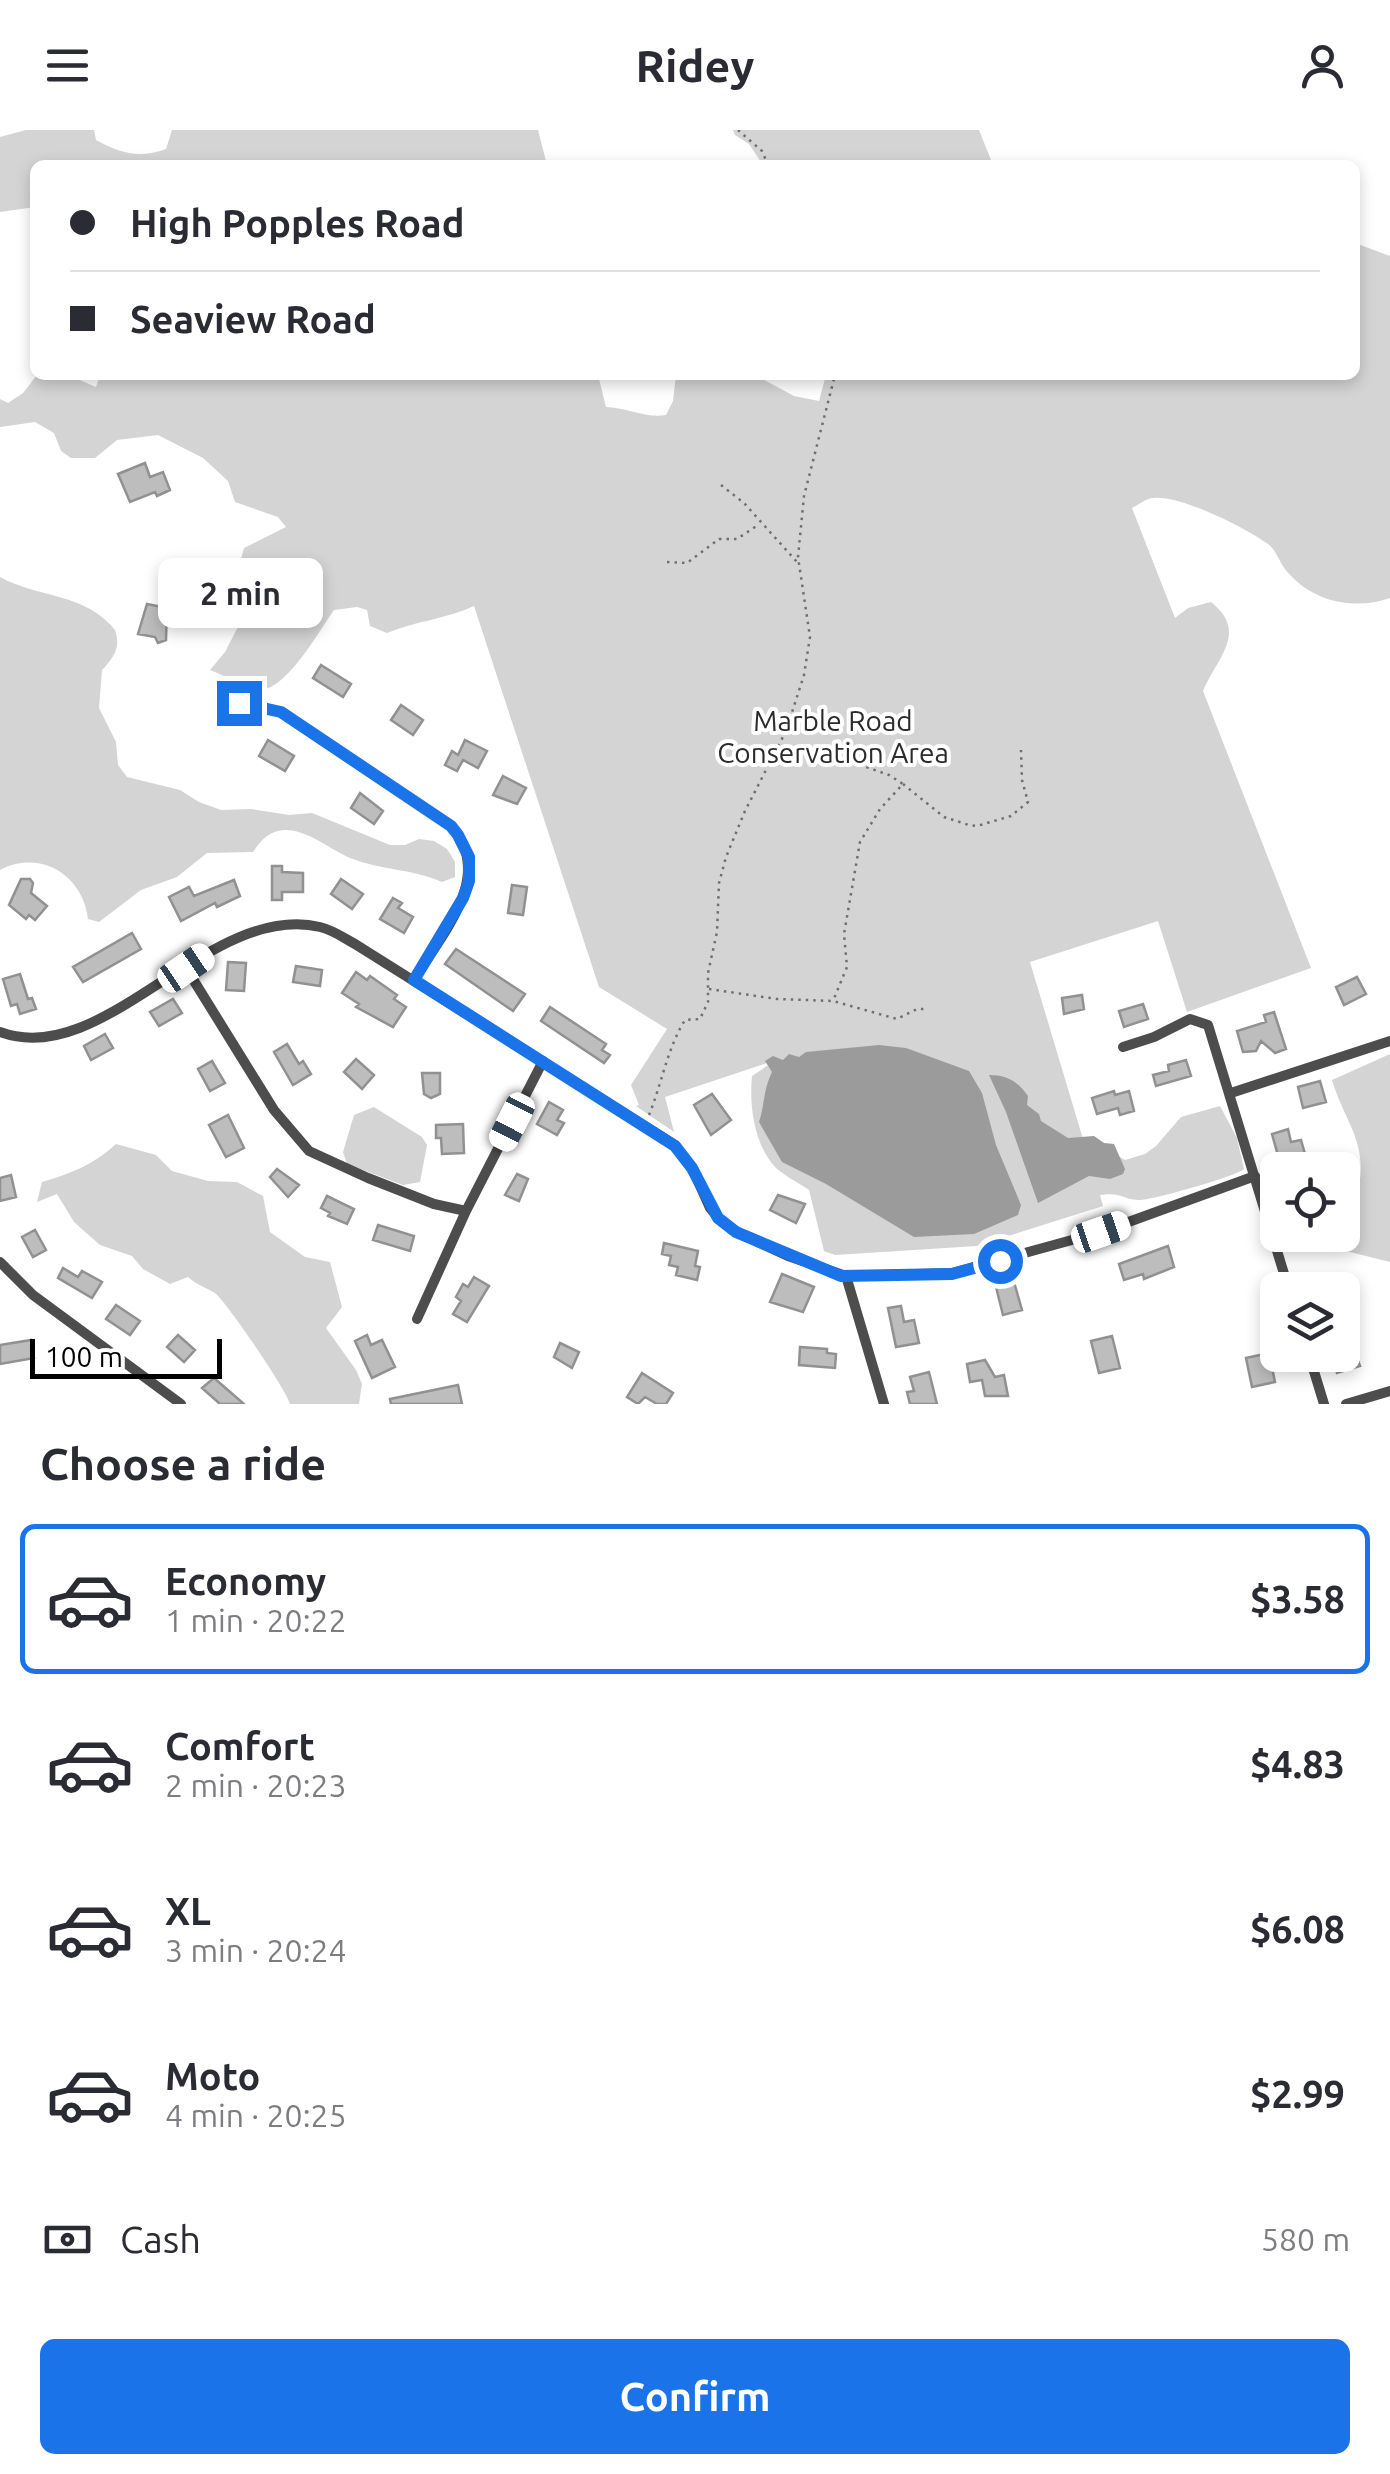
<!DOCTYPE html>
<html lang="en">
<head>
<meta charset="utf-8">
<style>
  :root { --surface:#fff; --page:#f2f2f3; --text:#2b2b33; --muted:#7c7c81; --line:#e1e1e2; --accent:#1a73e8 }
  body { margin:0; font-family:Ubuntu,sans-serif; background:var(--page); color:var(--text); height:100vh; display:flex; flex-direction:column; font-size:38px; white-space:nowrap }
  * { box-sizing:border-box; margin:0 }
  p { font-size:32px; color:var(--muted) }
  .icon { flex:none; width:55px; height:55px; fill:none; stroke:currentColor; stroke-width:2; stroke-linecap:round; stroke-linejoin:round }
  .map { position:relative; height:1274px; overflow:hidden }
  .panel { display:flex; flex-direction:column; background:var(--surface); flex:1 }
  .panel>* { flex:none }
  .guide { position:absolute; left:30px; top:30px; width:1330px; height:220px; border-radius:15px; box-shadow:0 5px 15px #0003; display:grid; align-content:center; height:220px; padding:0 40px; background:var(--surface) }
  .controls { position:absolute; left:1260px; top:1022px; display:grid; gap:20px }
  .controls a { display:grid; place-items:center; width:100px; height:100px; border-radius:15px; background:var(--surface); box-shadow:0 5px 15px #0003; font-size:50px }
  .scale { position:absolute; left:30px; bottom:25px; width:192px; box-sizing:border-box; padding-left:10px; border:5px solid #000; border-top:0; font-size:28px; line-height:35px; white-space:nowrap; color:#000; -webkit-text-stroke:8px #fff; paint-order:stroke }
  .end { position:absolute; width:45px; height:45px; margin:-22px; border:12px solid #1a73e8; background:#fff; box-shadow:0 0 0 5px #fff }
  .from { border-radius:50% }
  .bubble { position:absolute; height:70px; border-radius:15px; background:var(--surface); box-shadow:0 5px 15px #0003; font-size:32px; font-weight:700; line-height:70px; text-align:center }
  .car { position:absolute; width:30px; height:60px; margin:-30px -15px; border-radius:12px; box-shadow:0 0 8px 2px #0007; background:linear-gradient(#fff 24%,#345 0 40%,#fff 0 76%,#345 0 86%,#fff 0) }
  .guide b { display:flex; align-items:center; gap:35px; height:95px; font-size:38px }
  .guide b+b { border-top:2px solid var(--line) }
  .guide i { width:25px; height:25px; background:var(--text) }
  ul { padding:0; list-style:none }
  li { display:flex; align-items:center; gap:30px; height:150px; margin:0 20px 15px; padding:0 20px; border:5px solid transparent; border-radius:15px }
  li div { flex:1 }
  li b { display:block; font-size:38px }
  li em { font-style:normal; font-weight:700 }
  li.on { border-color:var(--accent) }
  li>.icon { width:90px; height:90px; stroke-width:1.5 }
  h2 { padding:0 40px; font-size:45px; line-height:120px }
  .pay { display:flex; align-items:center; gap:25px; height:110px; padding:0 40px; font-size:38px }
  .pay p { margin-inline-start:auto }
  .primary-button { display:flex; gap:20px; margin-top:auto; padding:20px 40px }
  .primary-button a { flex:1; height:115px; border-radius:15px; background:var(--accent); color:#fff; font-size:40px; font-weight:700; line-height:115px; text-align:center }
  header { display:flex; justify-content:space-between; align-items:center; height:130px; padding:0 40px; background:var(--surface); font-size:45px; font-weight:700 }
  .map>svg:first-child { display:block }
  .green { fill:#d4d4d4 }
  .water { fill:#9b9b9b }
  .building { fill:#bdbdbd; stroke:#919191; stroke-width:2.5 }
  .lines { fill:none; stroke-linecap:round; stroke-linejoin:round }
  .path { stroke:#6f6f6f; stroke-width:2.5; stroke-dasharray:2.5 5; stroke-linecap:butt }
  .street { stroke:#4d4d4d; stroke-width:10 }
  .route { stroke:#1a73e8; stroke-width:12 }
  .labels { text-anchor:middle; stroke-width:8; stroke-linejoin:round; paint-order:stroke }
  .park-label { font-size:28px; fill:#2b2b2b; stroke:#fff }
</style>
</head>
<body>
<header><svg class="icon" aria-label="menu" viewBox="0 0 24 24"><path d="M4 6h16M4 12h16M4 18h16"/></svg>Ridey<svg class="icon" aria-label="person" viewBox="0 0 24 24"><circle cx="12" cy="8" r="4"/><path d="M4 21q1-7 8-7t8 7"/></svg></header>
<div class="map">
<svg width="1390" height="1274" viewBox="0 0 1390 1274">
  <rect width="100%" height="100%" fill="#fff"/>
  <!-- green -->
  <path class="green" d="M26 0H94L96 10C120 23 139 29 166 19L172 0H538L547 35H35V77L0 82V7Z
    M733 0H979L993 35H763L749 14 735 5Z
    M1355 113 1390 126V468C1352 481 1310 471 1285 439 1279 431 1276 420 1268 414 1246 398 1179 364 1153 368 1147 368 1138 375 1132 378L1175 488 1188 478 1211 472C1249 502 1217 528 1203 561L1311 838 1187 882 1158 791 1030 832 1086 1019 1105 1018 1125 1030 1145 1024 1156 1016 1181 987 1220 976 1237 1008 1244 1039C1237 1046 1150 1071 1138 1070 1121 1069 1122 1062 1100 1065L1103 1076 977 1116 835 1125 824 1121 809 1060C799 1053 785 1046 776 1038 754 1015 749 975 752 946L776 930 665 967 674 1002 636 976 639 975 631 955 667 899 599 857 474 476C446 489 416 491 387 503L370 496 367 480 357 477 334 480C319 501 283 567 254 560 240 556 225 545 210 540L225 522 240 493 235 450 244 418 286 397 278 387 235 372 228 351 203 328 158 305 117 310 95 328H71L61 321 54 303 35 292 0 297V269L8 273 23 263 37 245H68L96 257 100 245H598L606 277C625 277 648 289 666 285L673 271 676 245H755L794 266 819 271 826 245H1355Z
    M0 447C38 468 86 463 115 500 121 518 114 527 102 540L99 578 116 612 118 635 127 647 180 660 199 672 221 680 251 679 289 685 312 683 390 715H405L419 709 434 711 447 719 455 732V747L442 752C413 739 380 740 350 728 330 719 306 699 284 700 269 701 261 710 253 722L207 723 177 747 141 760 99 792 88 789C83 745 40 719 0 740Z
    M1390 924V1132L1346 1121 1331 1105H1342L1343 1071 1357 1066C1370 1013 1346 996 1332 950Z
    M374 977 422 1007 427 1015 420 1052 403 1055 347 1034 343 1022 354 985Z
    M116 1014 156 1025 172 1041 208 1051 237 1052 263 1066 270 1102 305 1127 330 1132 342 1177 326 1198 356 1240 362 1254 359 1274H290C288 1262 225 1170 215 1163 205 1157 197 1155 188 1147L170 1154 143 1139 132 1126 100 1115 74 1092 57 1064 37 1072 42 1052C72 1043 93 1035 116 1014Z"/>
  <!-- water -->
  <path class="water" d="M879 915 906 918 969 941 982 963 996 1015 1021 1075 1018 1085 974 1104 914 1107 826 1054 782 1032 759 992C765 974 763 960 772 942L765 931 773 926 783 930 789 924 799 927 806 922Z
    M989 945C1007 945 1017 951 1028 966L1027 975 1039 984 1041 991 1068 1008 1094 1006 1104 1013 1114 1014 1125 1039 1123 1044 1110 1049 1089 1046 1038 1073 1006 982Z"/>
  <!-- building -->
  <path class="building" d="M145 333 150 347 163 342 170 360 157 366 155 362 130 372 118 344Z
    M147 474 167 478 166 510 158 513 155 507 138 504Z
    M321 535 351 554 343 567 313 548Z
    M401 575 423 590 413 605 391 590Z
    M268 610 294 626 285 641 259 626Z
    M465 610 487 621 478 638 463 630 457 641 445 635 452 621 458 625Z
    M503 646 526 658 517 674 493 665Z
    M360 663 383 681 374 694 351 678Z
    M272 736H282V742L303 743V762H282V770H272Z
    M21 749H30L33 753 31 763 47 776 35 790 29 785 26 789 9 775Z
    M341 749 363 764 352 779 331 764Z
    M234 750 240 766 217 777 215 773 181 791 169 767 189 757 194 766Z
    M512 755 527 757 523 785 508 783Z
    M393 768 402 773 398 778 413 787 404 803 380 789Z
    M132 803 141 819 83 852 73 837Z
    M456 819 525 864 513 881 445 834Z
    M228 832 246 833 244 861 226 860Z
    M296 836 322 840 320 856 293 852Z
    M356 842 367 850 370 846 397 865 394 869 406 877 393 897 356 877 359 874 342 863Z
    M20 844 28 869 32 868 36 879 20 884 17 874 11 876 3 849Z
    M1357 847 1366 864 1344 875 1336 857Z
    M1082 865 1084 879 1064 884 1062 868Z
    M173 869 182 883 159 896 150 882Z
    M1143 874 1148 889 1124 897 1119 881Z
    M550 877 606 914 602 920 610 925 604 933 541 891Z
    M1274 882 1286 919 1275 923 1261 911 1256 921 1243 922 1237 901 1266 892 1264 885Z
    M105 904 113 918 91 930 84 916Z
    M287 914 299 934 303 931 311 944 293 955 274 922Z
    M356 929 374 945 362 959 344 942Z
    M1186 930 1191 946 1156 956 1153 945 1169 941 1168 935Z
    M212 931 225 953 210 961 198 939Z
    M422 943H440V964L431 968 424 964Z
    M1320 951 1326 972 1303 978 1298 957Z
    M1114 961 1115 965 1129 961 1134 981 1120 985 1118 978 1097 984 1092 968Z
    M712 964 731 990 711 1005 694 975Z
    M549 972 563 980 557 990 564 993 557 1005 537 994Z
    M228 985 244 1018 226 1027 209 995Z
    M463 994 464 1023 442 1024 441 1008H436V995Z
    M1288 999 1291 1012 1301 1010 1309 1038 1282 1040 1272 1004Z
    M277 1039 299 1055 288 1067 270 1047Z
    M517 1044 528 1049 519 1071 505 1065Z
    M11 1045 16 1067 0 1071V1048Z
    M778 1065 805 1074 796 1093 770 1080Z
    M327 1066 354 1079 347 1094 328 1086 330 1083 321 1078Z
    M378 1095 414 1106 410 1121 373 1110Z
    M35 1100 46 1120 33 1127 22 1107Z
    M664 1113 698 1121 695 1136 700 1137 697 1150 676 1145 678 1137 669 1135 671 1126 662 1124Z
    M1168 1116 1174 1137 1144 1149 1143 1144 1124 1150 1119 1134Z
    M63 1138 78 1147 82 1141 102 1152 92 1168 58 1148Z
    M782 1144 814 1157 803 1182 770 1172Z
    M474 1147 489 1156 467 1192 453 1184 461 1171 456 1167 463 1154 468 1157Z
    M1014 1152 1022 1180 1003 1185 996 1157Z
    M116 1175 140 1191 130 1205 106 1189Z
    M901 1176 904 1192 914 1190 919 1213 896 1217 888 1178Z
    M1342 1187 1360 1236 1337 1243 1332 1225H1342Z
    M178 1205 195 1220 184 1232 167 1217Z
    M367 1205 371 1215 382 1210 395 1237 372 1248 355 1211Z
    M1112 1206 1120 1238 1099 1243 1091 1211Z
    M31 1210 34 1228 0 1234V1215Z
    M560 1213 579 1222 572 1238 554 1227Z
    M800 1217 827 1219V1223L836 1224 835 1238 799 1235Z
    M1269 1223 1275 1252 1252 1257 1246 1228Z
    M985 1230 995 1247 1004 1245 1008 1266H985L982 1250 970 1252 967 1234Z
    M929 1242 937 1274H910L907 1262 914 1261 910 1247Z
    M642 1243 673 1263 666 1274H657L645 1267 638 1274 627 1267Z
    M214 1248 244 1274H220L202 1258Z
    M458 1255 462 1274H391L390 1269Z"/>
  <g class="lines">
    <!-- path -->
    <path class="path" d="M738 0 762 21 768 35
      M721 355 744 373 797 432
      M667 432 687 433 719 409H737L758 395
      M779 619 824 622 889 645 903 654 880 679 860 712 844 804 847 837 833 871
      M903 654 944 687 969 695 977 696 1011 686 1028 672 1022 650 1021 620
      M709 859 777 869 833 871 897 889 917 879H927
      M649 985C662 953 667 919 685 890L700 889 708 872V843L717 802 719 753 726 727 745 681 786 601 804 545 810 507 798 427 804 366 835 245"/>
    <!-- street -->
    <path class="street" d="M219 582 239 573 281 582 451 696C496 746 441 805 414 850
      M186 838 274 980 309 1021 368 1048 434 1074 466 1081
      M0 902C104 941 209 771 320 797 333 800 344 808 355 814L675 1015 692 1038 710 1078 718 1088 736 1102 788 1126 846 1146 952 1143 1101 1102 1255 1046
      M1123 917 1154 907 1190 889 1208 895 1289 1160
      M1231 963 1390 911
      M0 1132 33 1165 181 1274
      M846 1146 884 1274
      M417 1189 466 1081 543 931
      M1309 1225 1324 1274
      M1346 1274 1390 1261"/>
  </g>
  <g class="lines">
    <!-- route -->
    <path class="route" d="M239 573 281 582 451 696 458 705 469 727V751L463 768 414 850 675 1016 692 1038 718 1088 736 1102 841 1146 952 1144 1000 1131"/>
  </g>
  <g class="labels">
    <!-- park labels -->
    <g class="park-label">
      <text x="833" y="601">Marble Road<tspan x="833" dy="32">Conservation Area</tspan></text>
    </g>
  </g>
</svg>
<div class="controls">
<a><svg class="icon" aria-label="locate" viewBox="0 0 24 24"><circle cx="12" cy="12" r="6"/><path d="M12 2v4M12 18v4M2 12h4M18 12h4"/></svg></a>
<a><svg class="icon" aria-label="layers" viewBox="0 0 24 24"><path d="M12 4l9 5-9 5-9-5zM3 14l9 5 9-5"/></svg></a>
</div>
<div class="scale">100 m</div>
<i class="end from" style="left:1000px;top:1131px"></i>
<i class="end" style="left:239px;top:573px"></i>
<div class="bubble" style="left:158px;top:428px;width:165px">2 min</div>
<i class="car" style="left:186px;top:838px;rotate:56deg"></i>
<i class="car" style="left:512px;top:992px;rotate:207deg"></i>
<i class="car" style="left:1101px;top:1102px;rotate:71deg"></i>
<div class="guide">
<b><i class="from"></i>High Popples Road</b>
<b><i></i>Seaview Road</b>
</div>
</div>
<section class="panel">
<h2>Choose a ride</h2>
<ul>
<li class="on"><svg class="icon" aria-label="car" viewBox="0 0 24 24"><path d="M5 17H2v-5l4-1 3-4h7l3 4 3 1v5h-3M9 17h6M6 11h13"/><circle cx="7" cy="17" r="2"/><circle cx="17" cy="17" r="2"/></svg><div><b>Economy</b><p>1 min · 20:22</p></div><em>$3.58</em></li>
<li><svg class="icon" aria-label="car" viewBox="0 0 24 24"><path d="M5 17H2v-5l4-1 3-4h7l3 4 3 1v5h-3M9 17h6M6 11h13"/><circle cx="7" cy="17" r="2"/><circle cx="17" cy="17" r="2"/></svg><div><b>Comfort</b><p>2 min · 20:23</p></div><em>$4.83</em></li>
<li><svg class="icon" aria-label="car" viewBox="0 0 24 24"><path d="M5 17H2v-5l4-1 3-4h7l3 4 3 1v5h-3M9 17h6M6 11h13"/><circle cx="7" cy="17" r="2"/><circle cx="17" cy="17" r="2"/></svg><div><b>XL</b><p>3 min · 20:24</p></div><em>$6.08</em></li>
<li><svg class="icon" aria-label="car" viewBox="0 0 24 24"><path d="M5 17H2v-5l4-1 3-4h7l3 4 3 1v5h-3M9 17h6M6 11h13"/><circle cx="7" cy="17" r="2"/><circle cx="17" cy="17" r="2"/></svg><div><b>Moto</b><p>4 min · 20:25</p></div><em>$2.99</em></li>
</ul>
<div class="pay"><svg class="icon" aria-label="cash" viewBox="0 0 24 24"><path d="M3 7h18v10H3z"/><circle cx="12" cy="12" r="2"/></svg>Cash<p>580 m</p></div>
<div class="primary-button"><a>Confirm</a></div>
</section>
</body>
</html>
